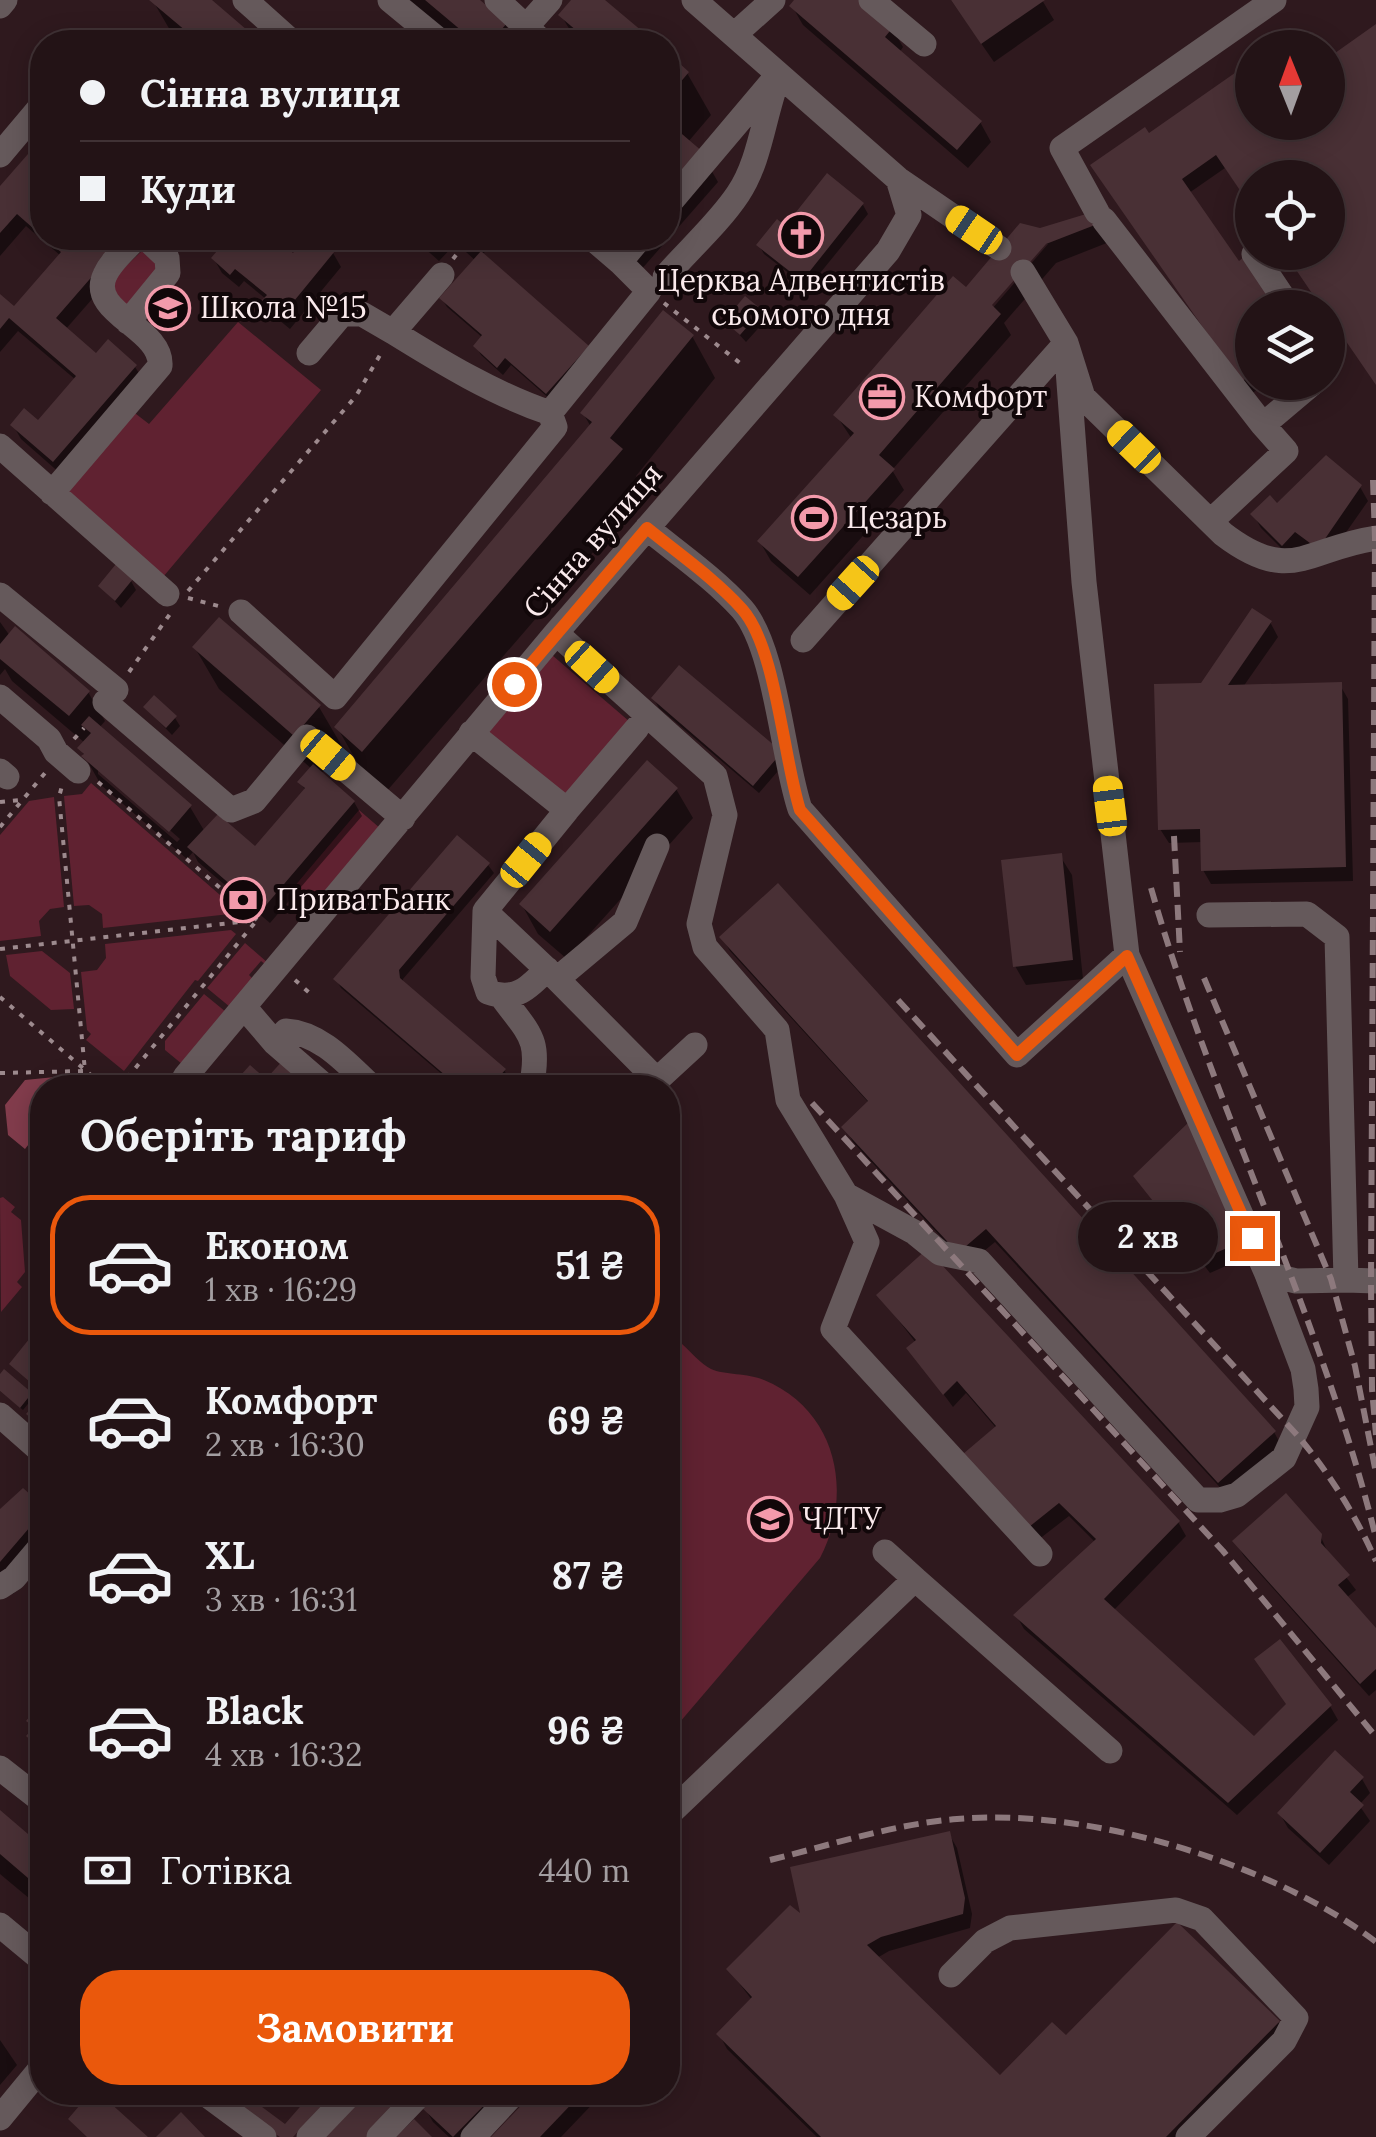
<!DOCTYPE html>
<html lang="uk">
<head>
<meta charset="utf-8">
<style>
  :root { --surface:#231316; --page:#2b1c1f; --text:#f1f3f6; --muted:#a39ea1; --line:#403235; --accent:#ea580c }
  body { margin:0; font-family:Lora,serif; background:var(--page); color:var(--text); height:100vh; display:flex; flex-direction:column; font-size:38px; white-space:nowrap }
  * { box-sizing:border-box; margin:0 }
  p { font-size:32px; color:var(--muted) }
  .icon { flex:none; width:55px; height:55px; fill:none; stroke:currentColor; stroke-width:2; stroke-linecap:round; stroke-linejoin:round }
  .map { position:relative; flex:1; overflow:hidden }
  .sheet { position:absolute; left:30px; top:1075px; width:650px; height:1030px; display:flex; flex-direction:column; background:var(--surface); border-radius:40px; box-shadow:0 5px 25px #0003,0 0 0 2px var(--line) }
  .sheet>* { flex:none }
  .top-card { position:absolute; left:30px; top:30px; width:650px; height:220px; border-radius:40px; box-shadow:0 5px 25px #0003,0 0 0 2px var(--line); display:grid; align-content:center; height:220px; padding:0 50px; background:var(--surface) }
  .needle { width:65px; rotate:359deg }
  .controls { position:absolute; left:1235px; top:30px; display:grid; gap:20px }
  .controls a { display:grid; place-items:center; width:110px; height:110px; border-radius:50%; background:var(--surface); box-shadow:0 5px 25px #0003,0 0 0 2px var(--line); font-size:50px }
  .end { position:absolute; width:45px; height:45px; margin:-22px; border:12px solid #ea580c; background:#fff; box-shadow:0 0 0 5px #fff }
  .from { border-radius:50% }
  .bubble { position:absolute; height:70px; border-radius:35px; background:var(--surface); box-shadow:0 5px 25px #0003,0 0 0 2px var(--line); font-size:32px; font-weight:700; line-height:70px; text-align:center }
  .car { position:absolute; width:30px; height:60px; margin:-30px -15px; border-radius:12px; box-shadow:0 0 8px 2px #0007; background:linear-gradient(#f5c518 24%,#345 0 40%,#f5c518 0 76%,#345 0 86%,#f5c518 0) }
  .top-card b { display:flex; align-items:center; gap:35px; height:95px; font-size:38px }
  .top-card b+b { border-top:2px solid var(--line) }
  .top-card i { width:25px; height:25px; background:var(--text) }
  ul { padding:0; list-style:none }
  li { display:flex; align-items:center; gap:30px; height:140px; margin:0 20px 15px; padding:0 30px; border:5px solid transparent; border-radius:40px }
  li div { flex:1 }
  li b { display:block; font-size:38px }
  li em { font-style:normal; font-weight:700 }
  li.selected { border-color:var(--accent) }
  li>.icon { width:90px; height:90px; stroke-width:1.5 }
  h2 { padding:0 50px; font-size:45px; line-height:120px }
  .pay { display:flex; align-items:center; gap:25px; height:110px; padding:0 50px; font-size:38px }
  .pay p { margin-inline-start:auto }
  .action { display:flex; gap:20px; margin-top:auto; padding:20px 50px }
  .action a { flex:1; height:115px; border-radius:40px; background:var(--accent); color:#fff; font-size:40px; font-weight:700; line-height:115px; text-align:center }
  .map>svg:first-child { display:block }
  .green { fill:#602231 }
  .water { fill:#823c4c }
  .shadow { fill:#0007; fill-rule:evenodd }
  .building { fill:#493035 }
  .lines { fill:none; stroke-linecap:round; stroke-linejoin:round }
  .path { stroke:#9d8a8e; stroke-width:4; stroke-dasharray:5 8; stroke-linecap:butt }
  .minor { stroke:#65595b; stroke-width:25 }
  .rail { stroke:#8d797d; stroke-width:6; stroke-dasharray:15 8; stroke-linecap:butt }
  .route { stroke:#ea580c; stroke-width:12 }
  .labels { text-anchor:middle; stroke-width:8; stroke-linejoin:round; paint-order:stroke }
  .poi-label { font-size:30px; fill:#faeaec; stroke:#110709; text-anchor:start }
  .street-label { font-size:30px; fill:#faeaec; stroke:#110709 }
</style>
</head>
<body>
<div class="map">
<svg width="1376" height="2137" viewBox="0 0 1376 2137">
  <rect width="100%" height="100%" fill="#2f191e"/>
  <!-- green -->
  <path class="green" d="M144 249 163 266 129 305 122 304 110 281Z
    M238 322 321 390 163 577 59 488 127 407 149 424Z
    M552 655 637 728 567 810 480 740Z
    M91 783 235 908 230 914 103 928 102 914 89 905 74 906 64 796 82 794Z
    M54 797 64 907 50 909 39 921 41 936 0 941V835L29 801Z
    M359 810 381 829 317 905 304 907 288 894Z
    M231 930 236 934 198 981 195 980 124 1071 86 1040 91 1034 87 1030 81 972 97 970 106 958 105 944Z
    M245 943 268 963 266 965 261 961 249 975 254 980 230 1007 207 988Z
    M42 951 70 973 74 1009 51 1010 10 976 6 955Z
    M204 994 226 1012 182 1064 165 1050V1041Z
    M3 1197 15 1207 11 1212 21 1220 25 1272 17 1282 22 1287 1 1312 0 1198Z
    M681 1343C690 1351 701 1364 711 1369 724 1375 748 1373 764 1380 837 1410 854 1493 820 1558L668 1736V1359Z"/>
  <!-- water -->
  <path class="water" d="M55 1077 67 1087 42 1088V1127L25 1149 8 1135 5 1105 25 1080Z"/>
  <!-- shadow -->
  <path class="shadow" d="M208 0 257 42H177L153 1Z
    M403 0H477L505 24 516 42H453Z
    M574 0H601L651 42H577L561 15Z
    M797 0 892 28 903 47 899 53 980 122 991 142 968 168 803 25 792 6Z
    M951 0H1042L1054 20 994 62Z
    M1376 27V383L1328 314V178H1252V206L1225 168 1189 193 1252 308V382H1268L1251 394 1101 180 1148 136 1252 64V122H1328V62Z
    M668 57 687 73 711 115 688 142 702 154 718 182 640 271 605 238H668Z
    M42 141V238H113L128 258 65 330 96 356 108 343 135 367 144 381 62 475 21 439 13 425 38 423 76 380 18 331 0 352V297L15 310 61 256 26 226 0 256V190Z
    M863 205 868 214 808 288 764 254 759 245 785 230Z
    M1108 210 1122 237 1056 263 1004 323 1011 335 892 470 904 490 810 595 771 561 760 542 852 439 836 415 966 290 1040 230ZM1042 244H1048L985 317 981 313Z
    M232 238H290L282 247 294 256 309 238H314L333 253 341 267 290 329 273 315 266 299 244 281 239 287 222 273 214 259Z
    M413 238H498L482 255 587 347 552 401 511 365 503 375 481 355 476 346 483 338 447 307 442 299 476 261 456 243 439 261Z
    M760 312 765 321 746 342 727 321Z
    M692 336 715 378 636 476 645 492 386 792 361 769 337 727 591 427 583 413Z
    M1360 487 1368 501 1326 561 1304 545 1291 558 1261 528 1253 514Z
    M131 581 136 590 121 608 101 586Z
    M0 622 10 636 88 692 105 721 99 728 190 807 205 832 255 850 306 791 300 782 312 769 219 689 195 648 319 707 343 748 321 774 354 802 362 816 270 923 198 862 193 852 187 859 101 785 80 748 85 743 12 681 5 669 0 675ZM98 767 180 839 177 842 98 774Z
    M1270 622 1278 637 1243 687 1340 685 1348 699 1353 881 1211 884 1203 870V842L1169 843 1160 829 1203 686Z
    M654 699 785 763 759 793 659 708Z
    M146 708 175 718 180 726 172 735Z
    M676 789 693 818 567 959 538 934 522 905Z
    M1060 856 1072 875 1083 979 1026 985 1015 966Z
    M488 865 494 873 403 979V984L504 1070 509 1079 502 1088H458L341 988 336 979Z
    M722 937 1274 1432 1282 1447 1227 1495 995 1242 967 1265 853 1142 845 1128 869 1103 730 951Z
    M1198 1137 1251 1255 1210 1273 1136 1177Z
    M879 1295 1178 1522 1186 1536 1113 1611 1254 1739 1330 1706 1338 1720 1237 1815 1024 1629 1016 1615 1096 1543 1069 1516 1038 1540 974 1469 997 1429 966 1393 953 1407 910 1349 916 1343Z
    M0 1378 30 1395 32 1399 23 1410 0 1391Z
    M23 1492 42 1508V1560L13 1594 2 1584 0 1587V1513Z
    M1320 1535 1329 1555 1356 1590 1346 1598 1376 1632V1690L1369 1696 1244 1556 1235 1542Z
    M42 1705V1755L29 1737 34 1730 29 1721Z
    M1362 1779 1370 1793 1359 1805 1370 1821 1329 1865 1288 1828 1280 1814Z
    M0 1813 42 1849V1909L0 1874Z
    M949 1834 957 1848 972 1914 970 1928 889 1951 877 1958 1000 2078 1066 2039 1278 2022 1286 2036 1187 2137H817L727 2049 719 2034 752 2000 729 1970 804 1919Z
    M0 2040 17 2065 0 2085Z
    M440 2092H518L475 2137H449L433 2122 425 2108Z
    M537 2092H604L561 2137H495Z"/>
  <!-- building -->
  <path class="building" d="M149 0H212L261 42H199Z
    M425 0H480L507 23 491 42H475Z
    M571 0H605L655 42H590L558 15Z
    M794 0H864L894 26 885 37 982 121 957 150 789 6Z
    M951 0H1045L981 44Z
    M1376 24V385L1328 315V308H1322L1284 252H1328V178H1252V208L1216 155 1182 179 1239 261 1244 257 1280 308H1252V374L1241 382 1090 165 1145 127 1149 133 1252 61V122H1328V58Z
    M668 53 689 72 668 97Z
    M668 122 703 152 668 193Z
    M42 138V236L17 214 0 233V186Z
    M827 173 864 203 802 281 756 245 777 219 785 226Z
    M1109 207 1113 218 1046 244 992 305 1001 314 879 455 895 469 798 577 757 541 854 433 833 415 953 276 966 287 1020 223 1040 228Z
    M44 238H117L122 242 56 318 96 353 108 339 137 365 53 462 10 425 24 408 38 420 76 376 9 318 0 329V294L14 306 61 252Z
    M228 238H275L293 253 306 238H318L335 251 281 317 262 300 267 295 235 269 230 275 211 258Z
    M481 251 589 346 546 394 505 358 497 368 473 346 482 335 439 298Z
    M745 296 762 310 740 335 724 321Z
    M663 310 694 335 610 438 623 449 362 752 334 727 592 422 580 413Z
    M1326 455 1362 485 1318 549 1295 532 1282 546 1250 514 1270 495 1277 503Z
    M116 564 133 579 115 601 98 586Z
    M1252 608 1272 621 1228 685 1342 682 1346 867 1201 871 1200 829 1158 830 1154 684 1201 683Z
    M219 617 321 705 294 736 192 647Z
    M15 626 90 691 69 716 0 659V644Z
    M679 665 782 752 753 786 651 698Z
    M154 695 177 716 166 728 143 707Z
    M89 716 192 805 169 832 81 756 84 754 77 748 91 733 81 725Z
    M647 760 678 788 550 932 519 904Z
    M313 764 355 801 261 911 187 847 218 814 255 846 305 788 297 782Z
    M457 835 490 863 399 970 400 978 506 1069 489 1088H460L333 979Z
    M1062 853 1073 960 1013 967 1001 860Z
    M778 883 1276 1431 1218 1483 986 1229 958 1253 841 1127 868 1101 719 937Z
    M285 1058 319 1088H253L240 1076 250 1065 266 1079Z
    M1191 1120 1245 1240 1200 1260 1133 1176Z
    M927 1249 1180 1521 1104 1599 1254 1736 1286 1704 1254 1659 1280 1639 1332 1705 1228 1803 1013 1615 1096 1539 1059 1503 1029 1527 963 1454 996 1426 957 1381 943 1395 906 1348 916 1340 876 1295Z
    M42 1323V1381L37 1388 9 1364Z
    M4 1369 32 1393 20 1408 0 1391V1374Z
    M39 1399 42 1402V1427L26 1414Z
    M23 1488 42 1505V1513L0 1562V1509Z
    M1286 1493 1322 1534 1321 1543 1350 1575 1338 1585 1376 1628V1669L1360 1684 1232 1541Z
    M42 1701V1750L26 1736 34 1727 26 1721Z
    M1335 1750 1364 1777 1350 1792 1364 1805 1320 1853 1277 1813Z
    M0 1810 42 1846V1890L0 1854Z
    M950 1831 965 1898 963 1914 881 1937 867 1945 1000 2075 1052 2022 1066 2035 1177 1922 1280 2021 1166 2137H821L716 2034 752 1997 726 1969 790 1905 800 1913 790 1867Z
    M91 2092H98L148 2137H87L68 2119Z
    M211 2092H242L285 2124 313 2092H335L293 2137H280Z
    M368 2092H381L396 2107 367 2137H325Z
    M437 2092H497L453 2137 422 2108Z
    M534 2092H583L540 2137H491Z
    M181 2112 205 2137H156Z
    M414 2119 432 2137H396Z"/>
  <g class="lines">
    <!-- path -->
    <path class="path" d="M453 259 469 238
      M664 303 740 363
      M188 591 356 396 383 350
      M188 598 222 607
      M129 672 170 614
      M74 739 84 728
      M98 782 257 920
      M0 802 20 800
      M0 827 45 773
      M0 949 257 920
      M295 980 314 997
      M0 997 106 1088
      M0 1073 85 1071 59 797 62 786
      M119 1088 257 920
      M140 1088 166 1082"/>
    <!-- minor -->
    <path class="minor" d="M245 0 292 42
      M390 0 441 42
      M497 0 526 27 510 42
      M694 0 898 179 999 248
      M871 0 924 44
      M0 6 5 0
      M734 35 773 0
      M543 42 526 27 550 0
      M0 155 42 105
      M668 205 771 83
      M1097 212 1062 148 1274 0
      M1104 220 1263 425 1286 451 1211 521
      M592 238 620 262
      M1254 254 1290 308
      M1023 272 1066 343 1083 397 1223 534C1291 586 1307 548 1376 538
      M442 275 393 332C443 363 494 394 550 413
      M665 277C688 250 718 224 738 194 761 160 764 112 779 75
      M128 322 168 273 167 258 146 238
      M1066 343 1084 582 1127 955
      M309 353 342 314H362L393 332
      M1263 425 1314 382
      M0 446 167 594
      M52 493 160 366C163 328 87 313 105 275 111 261 126 249 136 238
      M647 528C679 554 715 579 742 609 776 648 782 756 800 809L1017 1055 1127 955 1267 1274 1303 1369 1306 1389 1307 1407 1284 1458 1237 1495 1220 1500H1198L979 1261 940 1253 914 1232 846 1195
      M0 595 116 690
      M241 612 335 697 555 427 550 413 649 291 620 262 640 238
      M556 633 715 776 725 815 699 924 705 947 777 1030 788 1100 846 1195 867 1242 833 1329 1040 1554
      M803 640 1066 343
      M0 697 49 739 56 752 78 771
      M105 702 231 810 254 801 307 737 403 818
      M471 733 567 810 637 728
      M0 771 7 777
      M567 810 485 911 557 979 625 922 657 846
      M485 911 483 977 488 992C515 1002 529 988 547 969
      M1209 915 1307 914 1337 937 1346 1280 1296 1281 1267 1274
      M557 979 657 1080 695 1045
      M502 997C530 1035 541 1039 531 1088
      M245 1008 275 1043 327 1088
      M275 1043 286 1031C321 1033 348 1065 373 1088
      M185 1088V1077L556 633 888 251 909 215 898 179
      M1346 1280 1376 1281
      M0 1415 42 1452
      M885 1552 915 1579
      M0 1587 14 1578 42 1545
      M0 1768 42 1801
      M668 1815 915 1579 1110 1751
      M0 1925 42 1960
      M951 1975 985 1941 1010 1928 1176 1910 1202 1919 1296 2018 1284 2041 1188 2137
      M203 2092 264 2137
      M0 2118 42 2067
      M309 2137 352 2092
      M379 2137 422 2092
      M473 2137 515 2092"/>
    <!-- rail -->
    <path class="rail" d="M1373 480 1375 538 1371 1281 1372 1389 1376 1435
      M1174 836 1180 952
      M1151 888C1214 1109 1321 1315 1376 1538
      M1204 978 1331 1279 1355 1366 1376 1473
      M898 1000 1297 1435C1330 1474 1355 1514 1376 1561
      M812 1103 1223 1551 1376 1737
      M770 1860C831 1845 894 1824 957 1819 1086 1807 1273 1863 1376 1942"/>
  </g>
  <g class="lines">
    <!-- route -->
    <path class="route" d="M514 684 647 528C679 554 715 579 742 609 776 647 783 756 800 810L1017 1055 1127 956 1252 1238"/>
  </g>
  <!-- icons -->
  <defs>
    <symbol id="church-ring" viewBox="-11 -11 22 22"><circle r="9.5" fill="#110709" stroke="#f39aab" stroke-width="1.5"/><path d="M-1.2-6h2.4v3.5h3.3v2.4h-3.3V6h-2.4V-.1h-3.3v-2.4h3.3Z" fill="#f39aab"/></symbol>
    <symbol id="school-ring" viewBox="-11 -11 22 22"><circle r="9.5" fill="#110709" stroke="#f39aab" stroke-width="1.5"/><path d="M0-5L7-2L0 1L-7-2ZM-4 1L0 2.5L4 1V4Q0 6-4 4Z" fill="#f39aab"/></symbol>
    <symbol id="office-ring" viewBox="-11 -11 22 22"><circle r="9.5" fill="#110709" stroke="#f39aab" stroke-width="1.5"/><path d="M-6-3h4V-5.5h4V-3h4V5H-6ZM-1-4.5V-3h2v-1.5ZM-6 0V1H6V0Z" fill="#f39aab"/></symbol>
    <symbol id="stadium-ring" viewBox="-11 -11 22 22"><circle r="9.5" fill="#110709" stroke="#f39aab" stroke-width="1.5"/><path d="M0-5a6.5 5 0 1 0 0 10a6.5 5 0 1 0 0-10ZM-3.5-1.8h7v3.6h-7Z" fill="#f39aab"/></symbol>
    <symbol id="bank-ring" viewBox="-11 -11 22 22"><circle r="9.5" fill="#110709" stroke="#f39aab" stroke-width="1.5"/><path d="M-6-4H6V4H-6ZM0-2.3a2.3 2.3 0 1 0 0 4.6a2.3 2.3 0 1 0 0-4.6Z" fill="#f39aab"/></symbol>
    <symbol id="university-ring" viewBox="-11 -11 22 22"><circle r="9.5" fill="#110709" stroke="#f39aab" stroke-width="1.5"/><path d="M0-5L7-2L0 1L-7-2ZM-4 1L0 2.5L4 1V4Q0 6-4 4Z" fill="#f39aab"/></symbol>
  </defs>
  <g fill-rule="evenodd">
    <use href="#church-ring" x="776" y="210" width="50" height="50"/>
    <use href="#school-ring" x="143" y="283" width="50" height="50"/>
    <use href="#office-ring" x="857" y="372" width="50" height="50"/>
    <use href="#stadium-ring" x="789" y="493" width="50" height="50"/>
    <use href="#bank-ring" x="218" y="875" width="50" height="50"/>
    <use href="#university-ring" x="745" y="1494" width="50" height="50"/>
  </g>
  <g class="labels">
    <!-- poi labels -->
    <g class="poi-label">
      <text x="801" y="291" text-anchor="middle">Церква Адвентистів<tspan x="801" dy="34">сьомого дня</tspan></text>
      <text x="200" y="318">Школа №15</text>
      <text x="914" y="407">Комфорт</text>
      <text x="846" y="528">Цезарь</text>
      <text x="276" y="910">ПриватБанк</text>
      <text x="802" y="1529">ЧДТУ</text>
    </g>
    <!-- street labels -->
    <g class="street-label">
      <text transform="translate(593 541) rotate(-49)" y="10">Сінна вулиця</text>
    </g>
  </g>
</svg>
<div class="controls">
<a><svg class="needle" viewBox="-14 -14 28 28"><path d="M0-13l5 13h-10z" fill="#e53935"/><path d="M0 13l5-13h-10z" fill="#a39ea1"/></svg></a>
<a><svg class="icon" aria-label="locate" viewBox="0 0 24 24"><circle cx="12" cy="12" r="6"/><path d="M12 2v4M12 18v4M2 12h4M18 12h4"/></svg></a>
<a><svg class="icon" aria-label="layers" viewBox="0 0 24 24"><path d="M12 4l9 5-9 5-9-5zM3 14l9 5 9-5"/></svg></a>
</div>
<i class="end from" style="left:514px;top:684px"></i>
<i class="end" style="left:1252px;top:1238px"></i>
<div class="bubble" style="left:1078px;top:1202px;width:140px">2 хв</div>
<i class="car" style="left:974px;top:230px;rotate:304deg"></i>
<i class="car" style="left:1134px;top:447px;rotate:314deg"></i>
<i class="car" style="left:853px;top:583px;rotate:222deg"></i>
<i class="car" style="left:592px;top:667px;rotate:132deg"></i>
<i class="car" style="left:328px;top:755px;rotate:130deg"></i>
<i class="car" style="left:1110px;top:806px;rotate:353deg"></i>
<i class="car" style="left:526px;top:860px;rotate:39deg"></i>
<div class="top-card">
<b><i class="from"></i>Сінна вулиця</b>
<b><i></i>Куди</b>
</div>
<section class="sheet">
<h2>Оберіть тариф</h2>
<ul>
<li class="selected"><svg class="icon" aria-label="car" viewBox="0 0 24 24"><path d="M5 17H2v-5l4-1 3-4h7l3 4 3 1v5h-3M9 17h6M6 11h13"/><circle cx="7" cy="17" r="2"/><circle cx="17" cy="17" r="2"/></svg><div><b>Економ</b><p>1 хв · 16:29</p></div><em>51 ₴</em></li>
<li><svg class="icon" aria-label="car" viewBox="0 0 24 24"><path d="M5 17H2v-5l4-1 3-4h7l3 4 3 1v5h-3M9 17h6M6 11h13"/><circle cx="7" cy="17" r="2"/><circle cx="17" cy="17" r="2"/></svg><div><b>Комфорт</b><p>2 хв · 16:30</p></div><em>69 ₴</em></li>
<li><svg class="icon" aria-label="car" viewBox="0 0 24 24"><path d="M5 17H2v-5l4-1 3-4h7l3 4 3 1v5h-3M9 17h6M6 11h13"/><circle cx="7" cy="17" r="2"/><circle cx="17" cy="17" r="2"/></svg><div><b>XL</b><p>3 хв · 16:31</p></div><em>87 ₴</em></li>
<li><svg class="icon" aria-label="car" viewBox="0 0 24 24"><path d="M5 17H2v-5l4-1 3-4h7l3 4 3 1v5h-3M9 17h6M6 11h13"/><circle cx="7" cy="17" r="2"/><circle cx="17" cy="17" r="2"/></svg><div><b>Black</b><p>4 хв · 16:32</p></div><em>96 ₴</em></li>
</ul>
<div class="pay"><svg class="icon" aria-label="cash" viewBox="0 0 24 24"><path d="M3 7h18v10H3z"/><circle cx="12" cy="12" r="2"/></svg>Готівка<p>440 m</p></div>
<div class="action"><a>Замовити</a></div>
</section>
</div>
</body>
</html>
